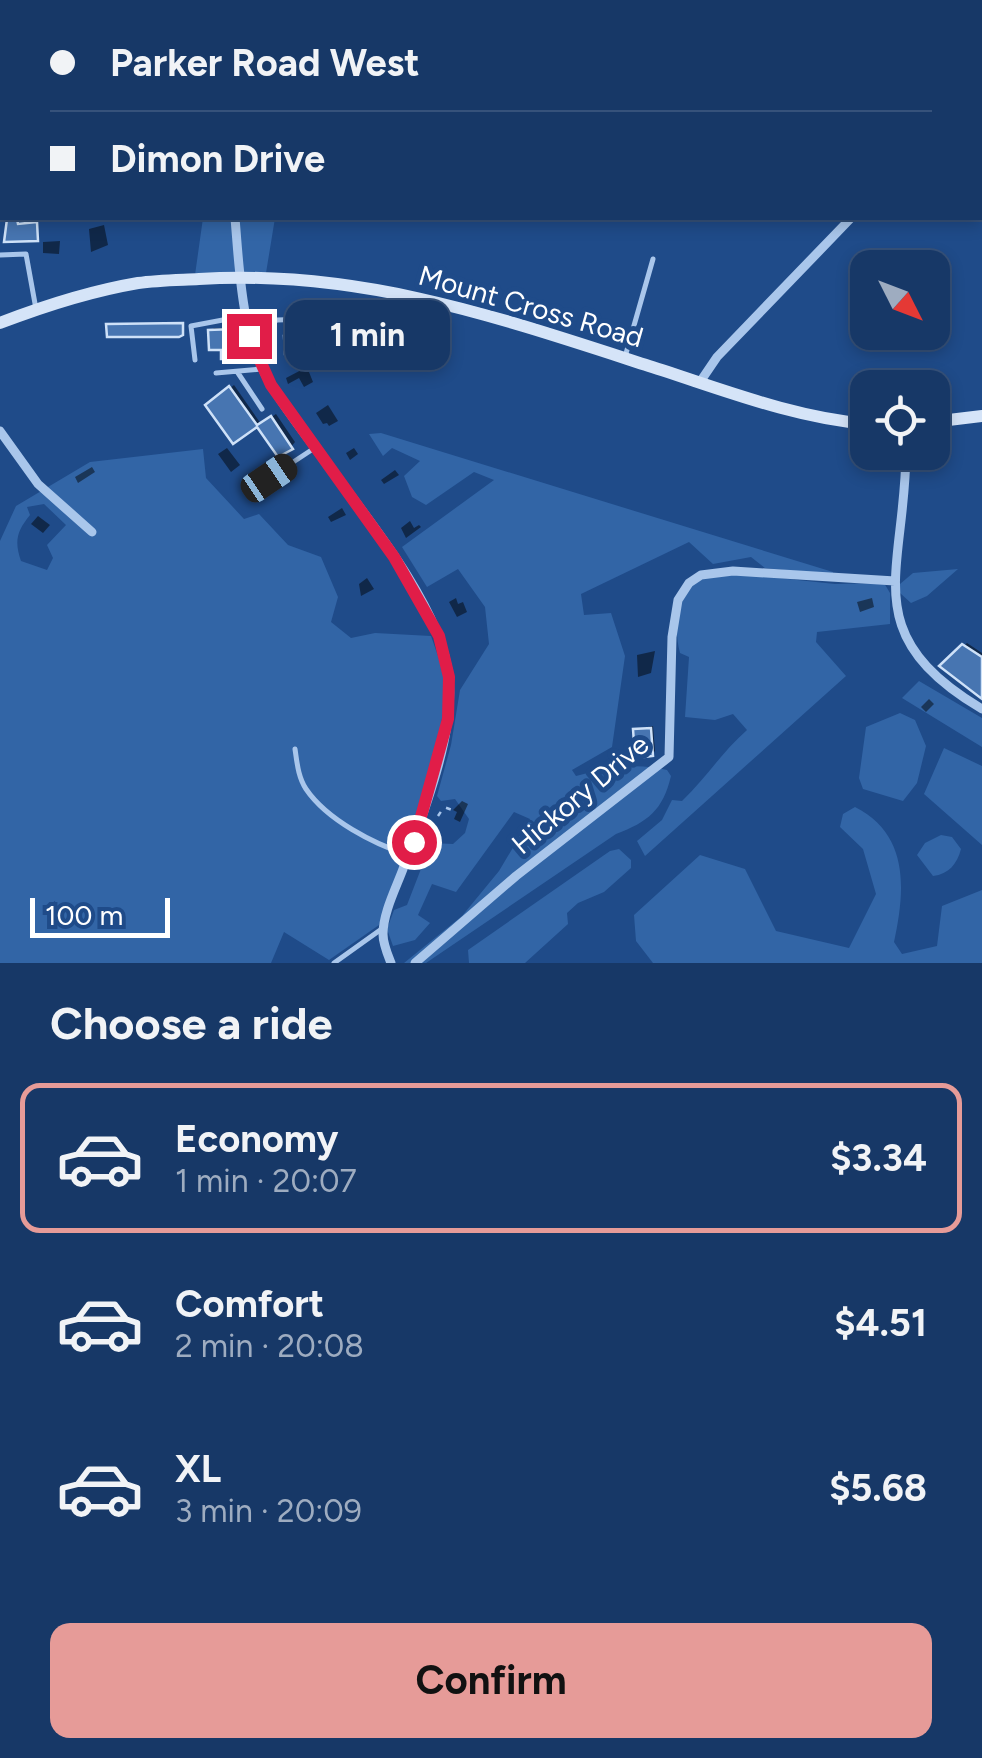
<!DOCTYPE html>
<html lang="en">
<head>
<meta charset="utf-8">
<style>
  :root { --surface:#173867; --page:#244370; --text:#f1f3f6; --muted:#9eacc0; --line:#36527b; --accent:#e69b98 }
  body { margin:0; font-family:Figtree,sans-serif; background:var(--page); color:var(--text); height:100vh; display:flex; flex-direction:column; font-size:38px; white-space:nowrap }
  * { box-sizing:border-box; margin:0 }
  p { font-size:32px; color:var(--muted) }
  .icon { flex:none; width:55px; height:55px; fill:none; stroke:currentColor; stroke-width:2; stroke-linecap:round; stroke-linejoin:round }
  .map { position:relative; height:963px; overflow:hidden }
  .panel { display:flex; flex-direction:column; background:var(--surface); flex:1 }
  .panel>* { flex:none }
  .hud { position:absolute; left:0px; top:0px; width:982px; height:220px; box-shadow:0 5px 15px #0003,0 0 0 2px var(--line); display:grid; align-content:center; height:220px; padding:0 50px; background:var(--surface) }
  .needle { width:65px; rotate:132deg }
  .tools { position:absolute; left:850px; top:250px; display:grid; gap:20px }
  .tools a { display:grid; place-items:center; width:100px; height:100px; border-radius:20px; background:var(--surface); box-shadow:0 5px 15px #0003,0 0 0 2px var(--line); font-size:50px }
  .scale { position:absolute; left:30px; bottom:25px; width:140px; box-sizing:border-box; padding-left:10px; border:5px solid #fff; border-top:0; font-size:28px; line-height:35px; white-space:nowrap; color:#fff; -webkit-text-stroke:8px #1f4b89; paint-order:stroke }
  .end { position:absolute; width:45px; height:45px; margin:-22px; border:12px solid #e11d48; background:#fff; box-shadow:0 0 0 5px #fff }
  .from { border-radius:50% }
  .bubble { position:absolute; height:70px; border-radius:20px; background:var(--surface); box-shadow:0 5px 15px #0003,0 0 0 2px var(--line); font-size:32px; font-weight:700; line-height:70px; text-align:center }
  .car { position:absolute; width:30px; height:60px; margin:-30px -15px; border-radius:12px; box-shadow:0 0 8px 2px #0007; background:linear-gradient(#222 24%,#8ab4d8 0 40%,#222 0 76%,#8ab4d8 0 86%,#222 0) }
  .hud b { display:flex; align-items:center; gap:35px; height:95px; font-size:38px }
  .hud b+b { border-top:2px solid var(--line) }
  .hud i { width:25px; height:25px; background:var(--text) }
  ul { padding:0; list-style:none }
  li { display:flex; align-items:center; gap:30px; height:150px; margin:0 20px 15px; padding:0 30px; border:5px solid transparent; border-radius:20px }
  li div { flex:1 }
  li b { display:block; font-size:38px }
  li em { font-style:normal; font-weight:700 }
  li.active { border-color:var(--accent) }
  li>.icon { width:90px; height:90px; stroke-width:1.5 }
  h2 { padding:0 50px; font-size:45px; line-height:120px }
  .button { display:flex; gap:20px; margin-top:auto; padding:20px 50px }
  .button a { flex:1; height:115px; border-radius:20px; background:var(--accent); color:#111; font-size:40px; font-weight:700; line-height:115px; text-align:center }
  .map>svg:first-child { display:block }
  .green { fill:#3265a6; fill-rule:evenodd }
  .shadow { fill:#0007 }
  .building { fill:#4775b1; stroke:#cee1f8; stroke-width:2.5 }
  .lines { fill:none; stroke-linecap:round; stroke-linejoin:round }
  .path { stroke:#a9c6eb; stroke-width:2.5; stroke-dasharray:5 8; stroke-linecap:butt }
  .service { stroke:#a9c6eb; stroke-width:5 }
  .minor { stroke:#a9c6eb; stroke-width:9 }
  .secondary { stroke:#d5e4f8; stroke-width:12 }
  .route { stroke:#e11d48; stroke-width:12 }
  .labels { text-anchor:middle; stroke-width:10; stroke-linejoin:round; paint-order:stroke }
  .street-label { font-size:28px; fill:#fff; stroke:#1f4b89 }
</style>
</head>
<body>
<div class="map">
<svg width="982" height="963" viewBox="0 0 982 963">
  <rect width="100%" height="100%" fill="#1f4b89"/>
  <!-- green -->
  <path class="green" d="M203 218H275L266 273 195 275Z
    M381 433 833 572V575L765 568 751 557 713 564 689 542 581 594 584 615 611 613 625 656 612 747 572 770 576 776C608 768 634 762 667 770L671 776C663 810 648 822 616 834L426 963H404L462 916 499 871 530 819 514 812 456 892 432 884 418 915 430 923 415 940 393 946 387 929 394 910 407 905 431 843 453 844 465 833 469 819 455 799 441 801 437 796 451 745 460 690 489 644 485 607 458 569 427 587 402 547 494 480 474 472 426 505 412 497 404 476 420 461 392 448 383 456 369 434Z
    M203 449 206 478 244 519 259 514 288 545 321 557 338 597 331 622 351 638 375 633 431 636 444 673 445 702 437 746 407 849 379 925 329 960 284 932 271 963H0V541L16 506 90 462ZM44 504 66 525 47 545 53 558 47 570 21 561C14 541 17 531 30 515L27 507Z
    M958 569 927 596 911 603 900 593V584L913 573Z
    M730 573 835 584 884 583 890 593V624L817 632 816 642 846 676 645 856 637 841 662 820 672 800 682 801C706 778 722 752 747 730L733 714 715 720 685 717 689 657 680 653C673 628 676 586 705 575 712 573 723 574 730 573Z
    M919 681 982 718V747L902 698Z
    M900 713 915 720 926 746 917 783 903 801 863 789 859 778 866 727Z
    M944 748 982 766V845L924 794Z
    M855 807C910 835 905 891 894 942L902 954 937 946 942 906 982 890V963H653L636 941 634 915 700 855 745 869 776 931 849 948 876 894 863 849 840 827 843 814Z
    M941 835 952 837 961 849C957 864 949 874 933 876L917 855 925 843Z
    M619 849 631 860V868L604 892 578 903 567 913 568 924 525 963H469L468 950 610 851Z"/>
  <!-- shadow -->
  <path class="shadow" d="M104 225 108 245 91 252 89 229Z
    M60 241 59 254 43 253V242Z
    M214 328H236V345L230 357 211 331Z
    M346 332 344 351 287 337 289 334Z
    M307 367 313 382 304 387 299 378 288 384 286 378Z
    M234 385 261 424 276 414 295 442 291 447 279 454 258 423 234 441 209 405Z
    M328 405 338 421 329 426 327 423 323 424 316 413Z
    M227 448 240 465 231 472 218 454Z
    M354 448 358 454 350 460 346 453Z
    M92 467 95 472 78 483 75 477Z
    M395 470 399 475 384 484 381 480Z
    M342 508 346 515 331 522 328 517Z
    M38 516 50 525 43 533 31 524Z
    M410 521 414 528 419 525 421 527 406 538 401 528Z
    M367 578 374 589 361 596 359 584Z
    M456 598 458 604 463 602 467 612 457 617 449 602Z
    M872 598 874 607 860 612 857 602Z
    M967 643 982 653V694L942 666Z
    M655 651 651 673 638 677 637 655Z
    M929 699 934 704 926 712 921 707Z
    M653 726 655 751 652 754 635 730Z
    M462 801 468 804 460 822 454 819 457 812 453 810Z"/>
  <!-- building -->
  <path class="building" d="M7 219H17L18 224 37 222 38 241 4 242Z
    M183 323V335L179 337H107L106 324Z
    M234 329 232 359H221V350H209L208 330Z
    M345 334V354H285L284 336Z
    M229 386 257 425 271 416 293 449 278 457 257 427 233 444 205 405Z
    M962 644 982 657V699L939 666Z
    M651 728 653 756 635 758 633 729Z"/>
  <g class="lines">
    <!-- path -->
    <path class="path" d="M438 816 444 807 455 811"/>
    <!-- service -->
    <path class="service" d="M0 255 26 254 36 309
      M251 334 277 320 342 318
      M625 357 653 259
      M195 360 191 326 244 316
      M216 373 261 369
      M238 373 262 409
      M269 478 313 449
      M295 749C297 762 298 777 306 789 327 820 374 844 408 855
      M334 963 383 928"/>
    <!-- minor -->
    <path class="minor" d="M203 0 204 2
      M980 99 982 97
      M235 218C240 276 241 335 272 387 321 467 439 586 449 677 455 736 423 814 403 869 396 888 383 913 383 934 383 944 387 953 391 963
      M700 382 717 357 851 218
      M0 431 38 484 92 532
      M906 452C905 573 855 633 982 709
      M415 963 516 876 669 757 672 637 678 600 689 583 701 575 733 571 895 581"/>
    <!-- secondary -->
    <path class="secondary" d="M0 323C44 306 91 291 138 283 158 280 179 280 199 279 359 269 498 317 649 366 719 388 793 418 868 424
      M932 422 982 416"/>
  </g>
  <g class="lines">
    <!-- route -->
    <path class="route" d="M249 336 271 385 394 557 439 636 449 677 448 719 414 842"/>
  </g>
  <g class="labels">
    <!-- street labels -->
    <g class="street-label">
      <text transform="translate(531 306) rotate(16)" y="10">Mount Cross Road</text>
      <text transform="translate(580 794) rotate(-40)" y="10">Hickory Drive</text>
    </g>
  </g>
</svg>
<div class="tools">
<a><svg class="needle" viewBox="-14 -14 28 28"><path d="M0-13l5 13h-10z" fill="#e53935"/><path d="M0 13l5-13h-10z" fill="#9eacc0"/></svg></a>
<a><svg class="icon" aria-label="locate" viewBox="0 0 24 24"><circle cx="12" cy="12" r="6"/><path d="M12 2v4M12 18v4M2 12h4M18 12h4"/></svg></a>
</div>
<div class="scale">100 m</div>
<i class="end from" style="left:414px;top:842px"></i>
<i class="end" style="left:249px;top:336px"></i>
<div class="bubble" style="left:285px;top:300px;width:165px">1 min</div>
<i class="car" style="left:269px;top:478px;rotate:56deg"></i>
<div class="hud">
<b><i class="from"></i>Parker Road West</b>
<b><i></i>Dimon Drive</b>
</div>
</div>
<section class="panel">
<h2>Choose a ride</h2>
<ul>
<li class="active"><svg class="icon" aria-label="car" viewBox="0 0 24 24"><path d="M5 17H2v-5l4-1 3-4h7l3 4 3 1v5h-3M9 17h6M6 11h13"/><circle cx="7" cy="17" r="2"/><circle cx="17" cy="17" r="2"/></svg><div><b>Economy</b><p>1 min · 20:07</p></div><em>$3.34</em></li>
<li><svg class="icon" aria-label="car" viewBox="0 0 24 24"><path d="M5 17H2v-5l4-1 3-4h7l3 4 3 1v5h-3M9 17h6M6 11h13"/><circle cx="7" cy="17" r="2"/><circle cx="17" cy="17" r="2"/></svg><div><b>Comfort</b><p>2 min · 20:08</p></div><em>$4.51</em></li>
<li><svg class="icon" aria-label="car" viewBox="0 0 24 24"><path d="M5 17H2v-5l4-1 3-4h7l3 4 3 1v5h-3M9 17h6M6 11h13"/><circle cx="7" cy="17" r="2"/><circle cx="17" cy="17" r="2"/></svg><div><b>XL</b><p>3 min · 20:09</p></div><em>$5.68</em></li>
</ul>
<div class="button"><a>Confirm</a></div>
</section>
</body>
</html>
